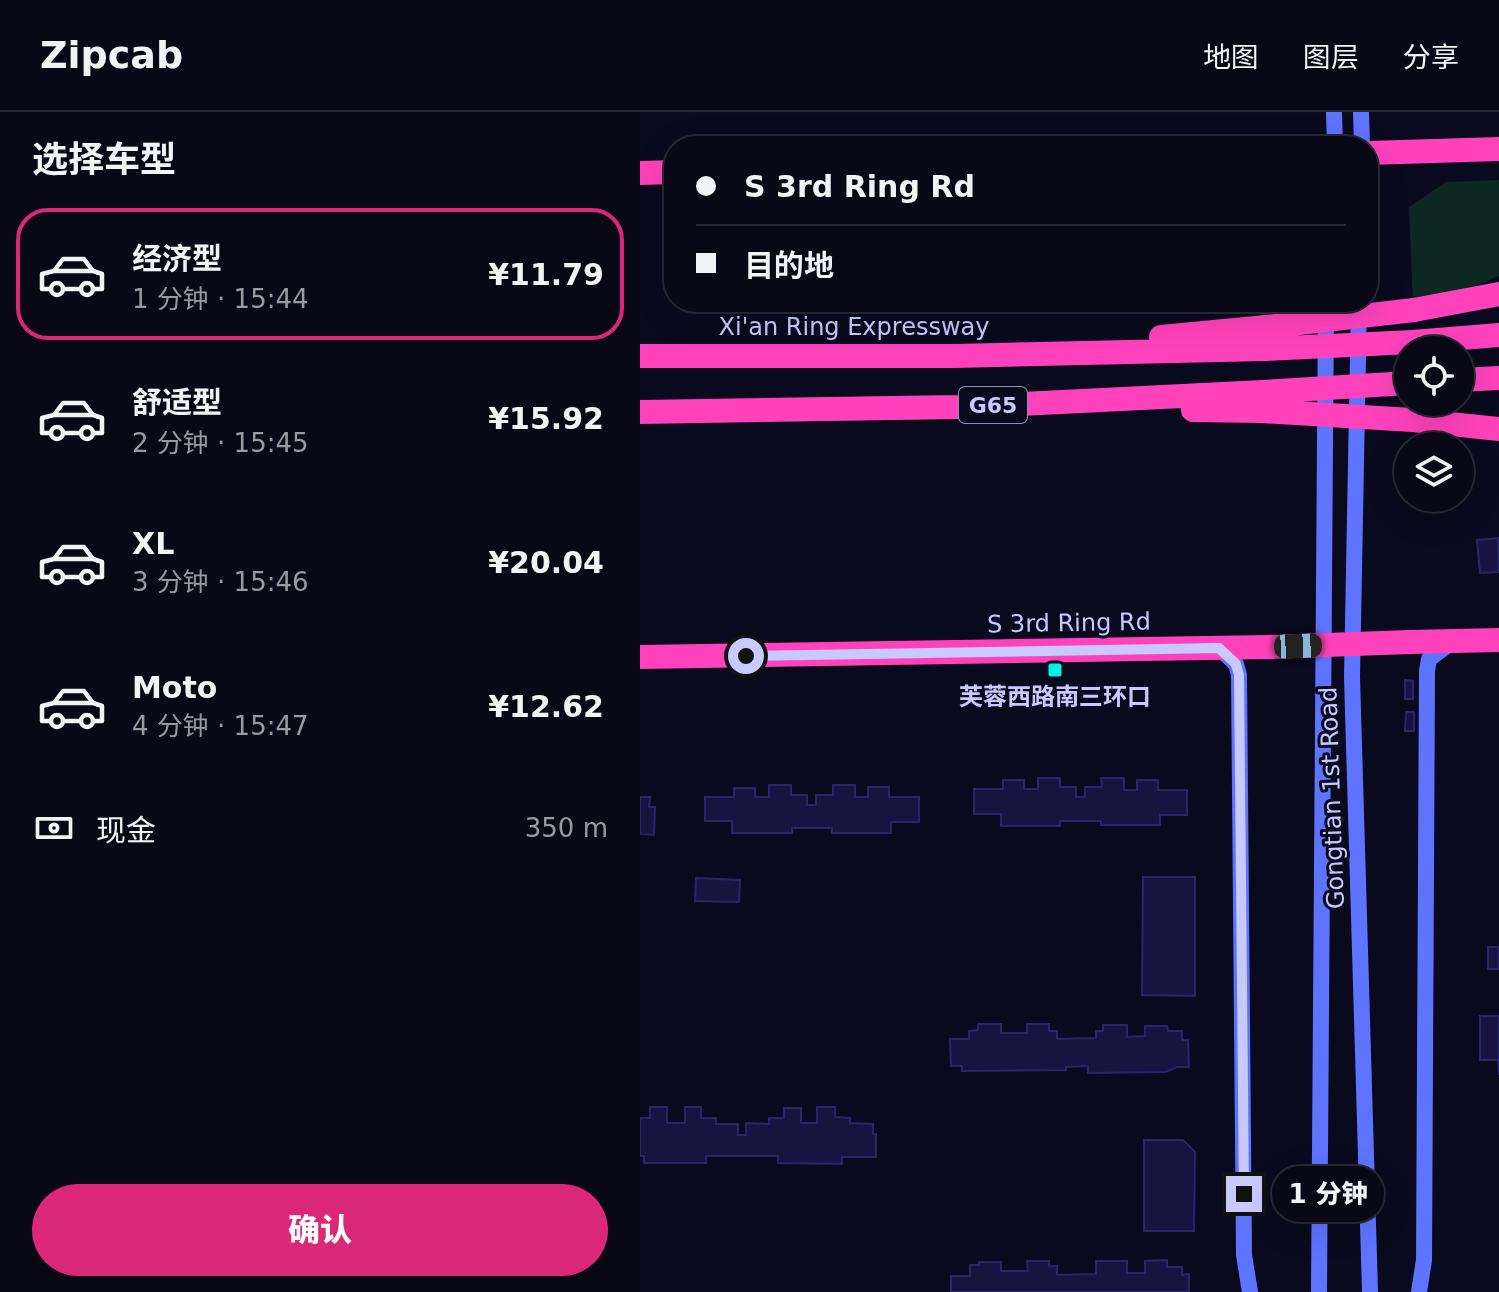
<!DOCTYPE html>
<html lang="zh">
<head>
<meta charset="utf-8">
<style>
  :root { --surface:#080816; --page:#11111f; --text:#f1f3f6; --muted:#989aa1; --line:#292935; --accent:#db2777 }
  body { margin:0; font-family:"DejaVu Sans","Noto Sans SC",sans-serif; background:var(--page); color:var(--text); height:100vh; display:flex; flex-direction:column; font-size:30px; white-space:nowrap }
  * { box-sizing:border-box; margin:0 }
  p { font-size:26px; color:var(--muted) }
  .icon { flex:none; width:44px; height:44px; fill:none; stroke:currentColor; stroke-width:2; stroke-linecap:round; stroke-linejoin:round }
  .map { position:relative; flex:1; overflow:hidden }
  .drawer { display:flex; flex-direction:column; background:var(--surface); width:640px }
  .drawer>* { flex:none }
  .guide { position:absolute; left:24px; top:24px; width:714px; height:176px; border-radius:32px; box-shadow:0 8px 32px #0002,0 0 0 2px var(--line); display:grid; align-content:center; height:176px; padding:0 32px; background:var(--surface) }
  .tools { position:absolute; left:754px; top:224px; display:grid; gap:16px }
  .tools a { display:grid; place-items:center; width:80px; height:80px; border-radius:50%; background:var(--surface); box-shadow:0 8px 32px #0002,0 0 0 2px var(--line); font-size:40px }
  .end { position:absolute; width:36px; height:36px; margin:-18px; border:10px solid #c7c9ff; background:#111; box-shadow:0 0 0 4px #111 }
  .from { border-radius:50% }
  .bubble { position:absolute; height:56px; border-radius:28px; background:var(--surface); box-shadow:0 8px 32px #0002,0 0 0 2px var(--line); font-size:26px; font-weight:800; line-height:56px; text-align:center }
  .car { position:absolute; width:24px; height:48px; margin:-24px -12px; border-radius:10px; box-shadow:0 0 6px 2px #0007; background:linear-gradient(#222 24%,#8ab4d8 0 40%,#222 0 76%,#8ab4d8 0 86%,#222 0) }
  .guide b { display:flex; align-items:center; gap:28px; height:76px; font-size:30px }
  .guide b+b { border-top:2px solid var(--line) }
  .guide i { width:20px; height:20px; background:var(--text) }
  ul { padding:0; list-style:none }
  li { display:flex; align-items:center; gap:24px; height:132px; margin:0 16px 12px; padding:0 16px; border:4px solid transparent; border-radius:32px }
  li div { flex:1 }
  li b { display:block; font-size:30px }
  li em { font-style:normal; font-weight:800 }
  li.selected { border-color:var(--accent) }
  li>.icon { width:72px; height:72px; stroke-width:1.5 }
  h2 { padding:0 32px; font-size:36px; line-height:96px }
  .pay { display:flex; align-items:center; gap:20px; height:88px; padding:0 32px; font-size:30px }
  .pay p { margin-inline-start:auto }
  .cta { display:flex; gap:16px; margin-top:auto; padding:16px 32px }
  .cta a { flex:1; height:92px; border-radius:48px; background:var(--accent); color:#fff; font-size:32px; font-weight:800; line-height:92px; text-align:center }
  header { display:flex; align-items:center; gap:48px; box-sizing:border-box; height:112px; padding:0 40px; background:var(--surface); border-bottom:2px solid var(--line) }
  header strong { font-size:38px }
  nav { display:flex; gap:44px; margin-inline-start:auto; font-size:28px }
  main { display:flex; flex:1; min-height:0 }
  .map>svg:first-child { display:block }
  .green { fill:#0d2823 }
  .building { fill:#171540; stroke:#28256e; stroke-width:2 }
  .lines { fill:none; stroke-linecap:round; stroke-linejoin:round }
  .secondary { stroke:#5e74ff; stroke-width:16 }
  .highway { stroke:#ff42bb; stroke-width:24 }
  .highway-bridge { stroke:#ff42bb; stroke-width:24 }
  .route { stroke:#c7c9ff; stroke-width:10 }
  .poi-dot { fill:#00f2e3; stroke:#0a0a1e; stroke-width:3 }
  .labels { text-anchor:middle; stroke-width:6; stroke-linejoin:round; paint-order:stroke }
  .shield { fill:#0a0a1e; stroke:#8e90bc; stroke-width:2 }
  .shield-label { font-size:22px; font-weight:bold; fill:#c7c9ff }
  .street-label { font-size:24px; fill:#c7c9ff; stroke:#0a0a1e }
  .poi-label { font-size:24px; font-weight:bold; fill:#c7c9ff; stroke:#0a0a1e }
</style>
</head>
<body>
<header>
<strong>Zipcab</strong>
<nav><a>地图</a><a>图层</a><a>分享</a></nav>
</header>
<main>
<section class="drawer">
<h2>选择车型</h2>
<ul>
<li class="selected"><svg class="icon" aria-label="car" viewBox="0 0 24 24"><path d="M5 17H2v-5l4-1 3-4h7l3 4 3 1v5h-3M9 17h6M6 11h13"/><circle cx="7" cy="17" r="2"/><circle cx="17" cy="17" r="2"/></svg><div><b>经济型</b><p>1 分钟 · 15:44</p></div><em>¥11.79</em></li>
<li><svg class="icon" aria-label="car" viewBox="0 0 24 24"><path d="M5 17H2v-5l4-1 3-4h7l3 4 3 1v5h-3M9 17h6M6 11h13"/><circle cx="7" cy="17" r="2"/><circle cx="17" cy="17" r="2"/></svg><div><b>舒适型</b><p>2 分钟 · 15:45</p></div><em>¥15.92</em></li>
<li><svg class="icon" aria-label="car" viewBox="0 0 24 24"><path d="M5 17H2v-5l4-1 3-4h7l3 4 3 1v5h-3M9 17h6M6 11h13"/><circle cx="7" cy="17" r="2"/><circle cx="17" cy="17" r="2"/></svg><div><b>XL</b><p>3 分钟 · 15:46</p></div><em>¥20.04</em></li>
<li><svg class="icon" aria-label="car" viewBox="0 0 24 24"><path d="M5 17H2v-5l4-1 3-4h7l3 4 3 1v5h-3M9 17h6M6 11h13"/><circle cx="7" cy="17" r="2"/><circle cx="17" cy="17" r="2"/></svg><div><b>Moto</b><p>4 分钟 · 15:47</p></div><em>¥12.62</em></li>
</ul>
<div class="pay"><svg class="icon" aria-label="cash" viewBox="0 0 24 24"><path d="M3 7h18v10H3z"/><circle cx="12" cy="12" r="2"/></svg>现金<p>350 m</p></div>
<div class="cta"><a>确认</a></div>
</section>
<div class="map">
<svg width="859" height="1180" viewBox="0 0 859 1180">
  <rect width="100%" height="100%" fill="#0a0a1e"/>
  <!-- green -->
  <path class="green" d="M859 68V164L824 178 773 191 769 95 806 70Z"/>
  <!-- building -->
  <path class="building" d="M858 426 859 460 840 461 837 428Z
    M765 568 773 569V587H765Z
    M766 600H774V619H765Z
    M398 666H420V675H436V685H445V675H462L461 666H484V678H497V668H518V678H547V703H520V713H461V709H420V714H361V702H334V677H363V668H384V677H398Z
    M129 673H151V683H167V693H176V683H193V673H215V685H228V675H249V685H279V710H251V721H192V716H152V721H92V709H65V685H94V676H115V685H129Z
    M0 685H10L9 695H15L14 723 0 722Z
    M503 765H555V884L502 883Z
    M56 766 100 768 99 790 55 789Z
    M848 835H859V857H848Z
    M840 904H859V963L858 948H840Z
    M338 912H361V921H387V912H409V919H417V927L456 926V919H463V913H487V925L505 924V914H527L528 919H542V928H548L549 955H537L526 960 448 961V954L426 955V958L322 959V954H311L310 927H329V919L338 918Z
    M10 995H27V1011H45V995H61V1006H76V1012H98V1023H106V1011L129 1012V1006H144V996H161V1011H177V995H195V1005L210 1006V1011L233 1012V1022H236V1045H202V1052L138 1051V1044H66V1051H4V1044H0V1006H10Z
    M504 1028H543L555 1040 554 1119H504Z
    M527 1148V1155H542V1163L549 1162V1180H311V1164H330V1153H339V1150H361V1159H388L387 1149H409V1154H417V1163L456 1162V1149H487V1161H505V1149Z"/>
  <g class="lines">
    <!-- secondary -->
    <path class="secondary" d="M694 0 695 34
      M721 0 722 34
      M719 190 712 565 730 1180
      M579 536 596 552 599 563 604 1143 610 1180
      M679 1180 686 190
      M779 1180 784 1148 787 559 789 547 812 530"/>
    <!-- highway -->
    <path class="highway" d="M728 41 859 37
      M0 61 34 60
      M774 198 859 182
      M521 225 626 215
      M773 230 859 223
      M0 244H314L624 237
      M820 268 859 266
      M553 298 621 299
      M0 300 319 295 623 280
      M773 308 859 317
      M770 530 859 528
      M0 545 630 535"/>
    <!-- highway-bridge -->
    <path class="highway-bridge" d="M626 215 774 198
      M624 237 773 230
      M623 280 768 271
      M621 299 773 308
      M630 535 770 530"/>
  </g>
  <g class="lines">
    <!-- route -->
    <path class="route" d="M106 544 579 536 596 552 599 563 604 1082"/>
  </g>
  <!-- markers -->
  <rect class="poi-dot" x="407" y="550" width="16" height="16" rx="4"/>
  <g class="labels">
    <!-- shield labels -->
    <rect class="shield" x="319" y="275" width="68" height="36" rx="6"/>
    <g class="shield-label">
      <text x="353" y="301">G65</text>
    </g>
    <!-- street labels -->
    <g class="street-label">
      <text x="214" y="223">Xi'an Ring Expressway</text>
      <text transform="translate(429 511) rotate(-1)" y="8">S 3rd Ring Rd</text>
      <text transform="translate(692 686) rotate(-92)" y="8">Gongtian 1st Road</text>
    </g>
    <!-- poi labels -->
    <g class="poi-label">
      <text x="415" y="593">芙蓉西路南三环口</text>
    </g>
  </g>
</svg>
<div class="tools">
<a><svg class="icon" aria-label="locate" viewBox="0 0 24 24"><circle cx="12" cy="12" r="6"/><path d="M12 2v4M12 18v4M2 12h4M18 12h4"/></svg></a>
<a><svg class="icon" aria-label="layers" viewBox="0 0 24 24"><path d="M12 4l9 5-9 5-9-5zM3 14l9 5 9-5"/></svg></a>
</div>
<i class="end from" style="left:106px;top:544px"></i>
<i class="end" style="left:604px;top:1082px"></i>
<div class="bubble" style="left:632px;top:1054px;width:112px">1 分钟</div>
<i class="car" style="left:658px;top:534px;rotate:88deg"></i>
<div class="guide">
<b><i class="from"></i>S 3rd Ring Rd</b>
<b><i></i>目的地</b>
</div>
</div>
</main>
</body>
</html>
